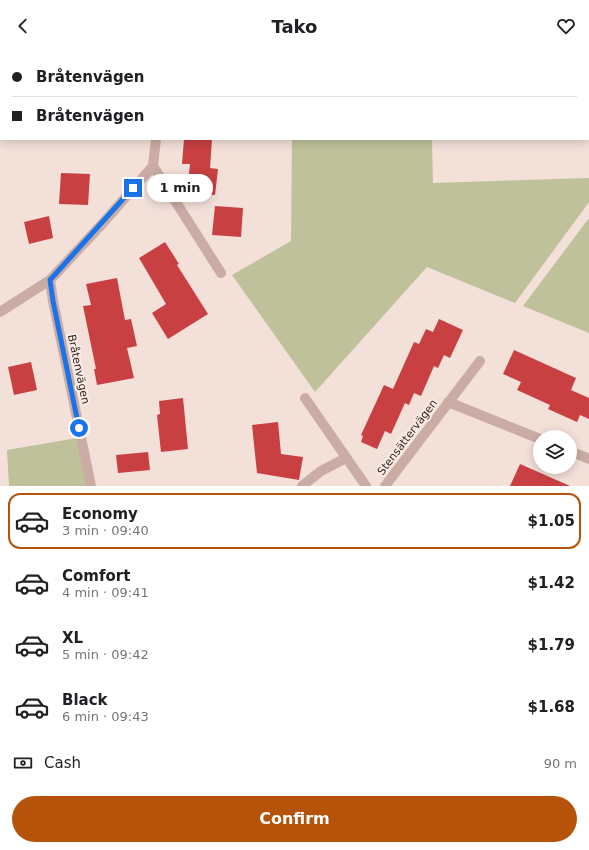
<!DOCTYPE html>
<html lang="en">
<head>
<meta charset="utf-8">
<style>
  :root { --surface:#fff; --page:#f6f6f6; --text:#202124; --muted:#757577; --line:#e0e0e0; --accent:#b45309 }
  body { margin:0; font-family:"DejaVu Sans",sans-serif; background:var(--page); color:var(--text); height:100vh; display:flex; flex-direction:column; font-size:15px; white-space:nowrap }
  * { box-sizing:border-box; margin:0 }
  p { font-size:13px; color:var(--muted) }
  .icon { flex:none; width:22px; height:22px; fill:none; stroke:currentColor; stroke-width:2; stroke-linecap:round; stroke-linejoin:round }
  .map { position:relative; height:434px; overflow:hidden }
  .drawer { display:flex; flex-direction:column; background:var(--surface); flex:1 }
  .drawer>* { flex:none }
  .hud { position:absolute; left:0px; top:0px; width:589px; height:88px; box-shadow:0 2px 10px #0003; display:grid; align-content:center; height:88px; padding:0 12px; background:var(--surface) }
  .buttons { position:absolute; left:533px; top:378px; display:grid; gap:8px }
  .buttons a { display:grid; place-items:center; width:44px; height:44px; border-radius:50%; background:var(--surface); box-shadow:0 2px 10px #0003; font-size:20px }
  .end { position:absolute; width:18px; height:18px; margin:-9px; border:5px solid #1a73e8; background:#fff; box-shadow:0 0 0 2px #fff }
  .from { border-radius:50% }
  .bubble { position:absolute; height:28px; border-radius:14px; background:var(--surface); box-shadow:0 2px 10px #0003; font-size:13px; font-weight:600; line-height:28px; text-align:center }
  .hud b { display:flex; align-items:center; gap:14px; height:38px; font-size:15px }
  .hud b+b { border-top:1px solid var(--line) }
  .hud i { width:10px; height:10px; background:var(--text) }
  ul { padding:7px 0 0; list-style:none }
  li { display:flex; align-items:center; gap:12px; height:56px; margin:0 8px 6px; padding:0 4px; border:2px solid transparent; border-radius:12px }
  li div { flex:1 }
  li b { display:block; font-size:15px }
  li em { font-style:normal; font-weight:600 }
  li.active { border-color:var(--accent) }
  li>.icon { width:36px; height:36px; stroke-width:1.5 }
  .pay { display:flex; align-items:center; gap:10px; height:44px; padding:0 12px; font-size:15px }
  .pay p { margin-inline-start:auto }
  .button { display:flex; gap:8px; margin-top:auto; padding:8px 12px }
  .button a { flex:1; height:46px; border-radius:24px; background:var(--accent); color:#fff; font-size:16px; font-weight:600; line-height:46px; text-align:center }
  header { display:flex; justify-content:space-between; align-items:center; height:52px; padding:0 12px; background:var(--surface); font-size:18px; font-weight:600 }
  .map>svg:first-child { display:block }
  .green { fill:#bec199 }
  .building { fill:#c94042 }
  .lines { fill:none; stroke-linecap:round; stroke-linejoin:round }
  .minor { stroke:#caaca5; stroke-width:10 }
  .route { stroke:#1a73e8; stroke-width:5 }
  .labels { text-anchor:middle; stroke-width:4; stroke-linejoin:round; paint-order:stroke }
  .street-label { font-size:11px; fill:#352726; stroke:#faebe5 }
</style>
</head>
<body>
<header><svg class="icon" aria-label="back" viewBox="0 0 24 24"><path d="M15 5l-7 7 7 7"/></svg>Tako<svg class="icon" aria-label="heart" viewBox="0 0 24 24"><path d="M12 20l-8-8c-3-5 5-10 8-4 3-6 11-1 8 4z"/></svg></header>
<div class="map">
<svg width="589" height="434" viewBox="0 0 589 434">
  <rect width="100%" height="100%" fill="#f2e0d9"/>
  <!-- green -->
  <path class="green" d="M294 0H438V1H294Z
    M292 87H432L433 131 589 126V150L515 251 427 215 315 340 232 223 291 189Z
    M589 166V281L523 254Z
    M77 386 86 434H9L7 398Z"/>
  <!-- building -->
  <path class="building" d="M184 87H212L210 116 218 117 215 143 187 140 190 112H182Z
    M61 121 90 122 88 153 59 152Z
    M215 154 243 156 241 185 212 183Z
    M49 164 53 186 29 192 24 170Z
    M165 190 179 212 177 213 208 262 168 287 152 261 166 252 139 206Z
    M117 226 125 268 131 267 137 294 127 296 134 326 97 333 94 317H96L83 254 91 253 86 232Z
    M439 267 463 278 450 306 444 303 438 316 434 314 421 344 414 341 409 353 405 351 391 382 385 379 377 397 361 390 363 384 361 383 384 333 393 337 414 290 419 292 426 277 433 280Z
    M514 298 576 326 571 338 589 346V367L580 363 577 370 548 357 550 353 517 338 521 330 503 322Z
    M31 310 37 338 14 343 8 315Z
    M183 346 188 397 161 400 157 363 160 362 159 349Z
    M278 370 281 402 303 405 299 428 257 421 252 373Z
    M148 400 150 418 118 421 116 403Z
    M520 412 570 434H510Z"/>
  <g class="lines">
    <!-- minor -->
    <path class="minor" d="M161 1V0
      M153 114 221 221
      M50 228 53 249 91 434
      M0 260 50 228 103 171 153 114 156 87
      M305 346 366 434
      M448 350 540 387
      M570 399 589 407
      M302 434 321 419 346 406
      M385 434 480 309"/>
  </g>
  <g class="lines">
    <!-- route -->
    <path class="route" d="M79 376 53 249 50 228 133 136"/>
  </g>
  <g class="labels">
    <!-- street labels -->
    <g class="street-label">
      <text transform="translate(79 317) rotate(78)" y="4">Bråtenvägen</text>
      <text transform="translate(407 385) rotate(-53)" y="4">Stensättervägen</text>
    </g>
  </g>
</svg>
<div class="buttons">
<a><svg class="icon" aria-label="layers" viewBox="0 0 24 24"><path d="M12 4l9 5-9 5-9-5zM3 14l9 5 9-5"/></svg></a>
</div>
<i class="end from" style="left:79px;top:376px"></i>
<i class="end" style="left:133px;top:136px"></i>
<div class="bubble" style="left:147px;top:122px;width:66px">1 min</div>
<div class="hud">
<b><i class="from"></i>Bråtenvägen</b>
<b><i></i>Bråtenvägen</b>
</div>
</div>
<section class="drawer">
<ul>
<li class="active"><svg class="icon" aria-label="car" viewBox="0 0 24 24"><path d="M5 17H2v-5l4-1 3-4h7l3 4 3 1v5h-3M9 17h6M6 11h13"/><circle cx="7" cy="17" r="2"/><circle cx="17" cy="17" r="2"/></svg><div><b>Economy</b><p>3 min · 09:40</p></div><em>$1.05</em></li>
<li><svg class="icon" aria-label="car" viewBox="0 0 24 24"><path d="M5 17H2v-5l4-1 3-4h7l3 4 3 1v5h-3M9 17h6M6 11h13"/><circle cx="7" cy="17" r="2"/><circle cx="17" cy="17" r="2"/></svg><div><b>Comfort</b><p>4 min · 09:41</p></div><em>$1.42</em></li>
<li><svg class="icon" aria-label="car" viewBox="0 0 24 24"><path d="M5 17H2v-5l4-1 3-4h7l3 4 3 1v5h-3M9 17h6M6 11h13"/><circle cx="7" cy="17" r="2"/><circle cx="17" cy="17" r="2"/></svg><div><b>XL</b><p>5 min · 09:42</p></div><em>$1.79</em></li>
<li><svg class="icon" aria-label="car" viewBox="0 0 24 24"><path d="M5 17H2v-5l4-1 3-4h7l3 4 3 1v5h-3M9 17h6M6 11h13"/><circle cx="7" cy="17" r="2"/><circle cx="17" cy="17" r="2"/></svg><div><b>Black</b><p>6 min · 09:43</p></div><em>$1.68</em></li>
</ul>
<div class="pay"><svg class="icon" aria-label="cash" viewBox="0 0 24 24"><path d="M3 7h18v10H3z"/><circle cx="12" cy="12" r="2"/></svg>Cash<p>90 m</p></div>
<div class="button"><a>Confirm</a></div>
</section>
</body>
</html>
